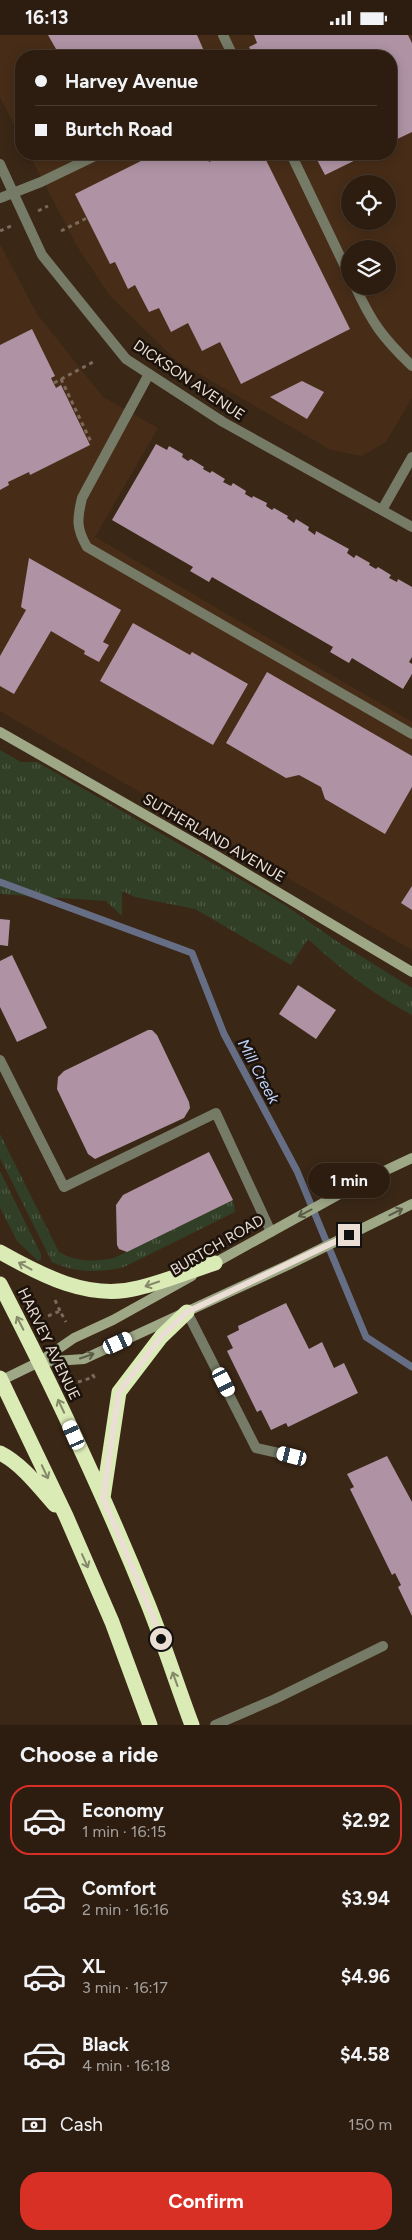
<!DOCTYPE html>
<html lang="en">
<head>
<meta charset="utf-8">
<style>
  :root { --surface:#2c1d10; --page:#382a1e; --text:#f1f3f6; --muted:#a6a29f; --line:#483b30; --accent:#d93025 }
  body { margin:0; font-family:Figtree,sans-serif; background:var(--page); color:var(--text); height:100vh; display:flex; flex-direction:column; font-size:19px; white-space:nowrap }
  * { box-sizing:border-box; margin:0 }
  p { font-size:16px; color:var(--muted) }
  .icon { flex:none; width:28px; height:28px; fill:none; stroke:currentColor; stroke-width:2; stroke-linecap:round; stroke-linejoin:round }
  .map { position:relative; height:1690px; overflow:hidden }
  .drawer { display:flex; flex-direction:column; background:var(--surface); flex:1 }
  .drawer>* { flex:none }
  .banner { position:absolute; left:15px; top:15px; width:382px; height:110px; border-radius:20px; box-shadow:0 2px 12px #0003,0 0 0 1px var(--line); display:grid; align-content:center; height:110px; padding:0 20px; background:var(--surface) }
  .fabs { position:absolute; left:341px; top:140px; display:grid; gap:10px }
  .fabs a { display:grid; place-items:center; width:55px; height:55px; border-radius:50%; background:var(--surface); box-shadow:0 2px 12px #0003,0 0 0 1px var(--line); font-size:25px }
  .end { position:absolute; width:22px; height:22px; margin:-11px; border:6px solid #ebded4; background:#111; box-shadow:0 0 0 2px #111 }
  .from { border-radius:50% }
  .bubble { position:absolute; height:35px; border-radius:18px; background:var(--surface); box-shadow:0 2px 12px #0003,0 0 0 1px var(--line); font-size:16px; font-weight:700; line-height:35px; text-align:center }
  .car { position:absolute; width:15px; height:30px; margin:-15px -8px; border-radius:6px; box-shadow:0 0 4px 1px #0007; background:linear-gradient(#fff 24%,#345 0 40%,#fff 0 76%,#345 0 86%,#fff 0) }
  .banner b { display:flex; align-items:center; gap:18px; height:48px; font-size:19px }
  .banner b+b { border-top:1px solid var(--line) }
  .banner i { width:12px; height:12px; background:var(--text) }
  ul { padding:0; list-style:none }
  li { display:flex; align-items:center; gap:15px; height:70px; margin:0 10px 8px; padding:0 10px; border:2px solid transparent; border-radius:20px }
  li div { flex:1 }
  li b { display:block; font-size:19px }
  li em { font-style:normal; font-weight:700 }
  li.selected { border-color:var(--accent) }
  li>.icon { width:45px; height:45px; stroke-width:1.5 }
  h2 { padding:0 20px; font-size:22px; line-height:60px }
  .pay { display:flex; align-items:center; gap:12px; height:55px; padding:0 20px; font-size:19px }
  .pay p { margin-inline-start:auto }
  .cta { display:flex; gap:10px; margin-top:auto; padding:10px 20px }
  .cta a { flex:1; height:58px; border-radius:20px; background:var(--accent); color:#fff; font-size:20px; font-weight:700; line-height:58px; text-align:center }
  .status { display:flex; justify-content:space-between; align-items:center; height:35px; padding:0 25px; background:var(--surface); direction:ltr }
  .status svg { height:14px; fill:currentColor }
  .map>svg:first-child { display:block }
  .built { fill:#472d18; fill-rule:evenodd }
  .grass { fill:url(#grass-tufts) }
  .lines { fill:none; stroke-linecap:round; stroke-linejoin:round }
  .stream { stroke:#666e86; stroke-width:7 }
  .building { fill:#af93a4 }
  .path { stroke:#7a6a5b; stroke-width:3; stroke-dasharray:4 4; stroke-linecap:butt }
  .lane { stroke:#757b66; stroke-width:10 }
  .street { stroke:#757b66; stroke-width:10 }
  .secondary { stroke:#9ea887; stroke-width:10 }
  .highway { stroke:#dbebb6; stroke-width:15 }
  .oneway { stroke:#5c5d49 }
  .oneway2 { stroke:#858969 }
  .route { stroke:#ebded4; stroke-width:6 }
  .labels { text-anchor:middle; stroke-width:5; stroke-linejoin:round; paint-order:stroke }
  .street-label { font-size:15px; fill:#ebded4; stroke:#1b120b }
  .water-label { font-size:16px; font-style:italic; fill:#c0d4fc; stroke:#1b120b }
</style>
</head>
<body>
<div class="status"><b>16:13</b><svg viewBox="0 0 49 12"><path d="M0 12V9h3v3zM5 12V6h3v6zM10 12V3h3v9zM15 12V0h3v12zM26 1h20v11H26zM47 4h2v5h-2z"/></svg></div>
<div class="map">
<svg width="412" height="1690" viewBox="0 0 412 1690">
  <defs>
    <pattern id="grass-tufts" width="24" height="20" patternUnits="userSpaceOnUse" patternTransform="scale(1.25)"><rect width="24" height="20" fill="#313f27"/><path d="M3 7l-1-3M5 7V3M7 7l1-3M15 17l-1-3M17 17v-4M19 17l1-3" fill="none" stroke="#4f5a45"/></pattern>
  </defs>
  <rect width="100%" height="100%" fill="#3a2716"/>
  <!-- built -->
  <path class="built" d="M0 0H412V363L386 407 362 421 331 415 177 326 110 261 77 211 29 119H391V21H21V103L0 62ZM350 149H388V186H350ZM350 214H388V251H350Z
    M0 209 37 279 103 362 158 393 95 502 412 687V915L0 676Z"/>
  <!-- grass -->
  <path class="grass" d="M0 715 21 727H37L285 870 335 905 412 953V980C373 959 340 934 308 904L291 930 195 874 135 862 122 856V881L106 866 0 859Z
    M0 1099 59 1217C76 1227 95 1227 114 1223L233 1165 235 1177 124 1232C99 1238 76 1238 52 1227L0 1123Z
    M0 1136 41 1219V1224L38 1226 17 1206 0 1173Z"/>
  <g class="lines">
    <!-- stream -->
    <path class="stream" d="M0 847 192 918 224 999 297 1136 366 1302 412 1332"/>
  </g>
  <!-- building -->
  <path class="building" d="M48 0H197L204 16 193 21H60Z
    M254 0H408L412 8V97L391 107V21H254L249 12 257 8Z
    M155 119H205L209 127 226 119H263L350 294 241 349 220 307 202 316 188 288 171 297 159 273 149 277 135 250 128 254 115 227 110 229 75 159Z
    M314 119H368L325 140Z
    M32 294 55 341 51 343 56 353 61 350 90 410 30 440 29 437 8 447 9 450 0 455V310Z
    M302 346 324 357 307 384 270 362Z
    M156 409 167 415 169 411 183 419 182 422 188 426 191 424 204 432 203 434 210 438 212 436 225 444 223 447 231 451 233 448 246 456 245 459 252 463 253 461 267 468 266 471 272 475 274 473 288 481 287 483 294 488 296 484 309 492 308 495 315 500 316 496 349 514 347 518 354 523 356 520 370 528 369 530 376 534 378 532 391 540 389 543 397 547 398 544 412 552V622L409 627 412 629V639L403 654 352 623 349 628 330 617 333 612 212 542 209 547 190 536 193 532 112 485Z
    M29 523 121 575 103 607 109 610 99 627 84 619 85 616 51 596 14 659 0 651V621L26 575 21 572Z
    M133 588 190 620 192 617 248 649 213 710 100 646Z
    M267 637 412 721V752L385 799 325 764 321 752 299 740 286 743 226 708Z
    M412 851V875L401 868Z
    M0 884 10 885 8 911 0 910Z
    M12 920 47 993 17 1007 0 972V926Z
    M298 950 336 975 316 1004 279 979Z
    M148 995H152L157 1000 189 1067 190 1073 184 1083 95 1124 88 1119 57 1054 58 1042 64 1036Z
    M209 1117 233 1165 127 1217 119 1214 117 1210 116 1170 123 1160Z
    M286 1268 309 1314 322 1307 334 1333 344 1328 358 1358 288 1392 286 1388 271 1395 261 1375 257 1377 227 1316 233 1313 227 1301 239 1295 238 1291Z
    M387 1421 412 1467V1581L398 1552 401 1550 395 1538 392 1540 350 1454 354 1452 347 1439Z"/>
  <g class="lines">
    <!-- path -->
    <path class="path" d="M38 176 48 171
      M0 196 11 191
      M61 196 87 183
      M61 344 92 409
      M54 348 95 326
      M55 1265 60 1276
      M48 1281 60 1276 66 1287
      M78 1347 94 1342 91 1337"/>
    <!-- lane -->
    <path class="lane" d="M223 0 233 21
      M291 119 350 242
      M0 163 41 147 99 119
      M355 251C372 288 382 302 412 331
      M149 339 82 463C77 484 76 493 87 512L412 699
      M0 1025 64 1152 216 1078 271 1197
      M187 1277 256 1413 292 1421
      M215 1690 275 1664 383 1611"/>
    <!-- street -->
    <path class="street" d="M0 129 42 220 126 324 223 387 412 492
      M382 475 412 422"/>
    <!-- secondary -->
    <path class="secondary" d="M0 697 217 821 412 937
      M211 1230 363 1146 412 1123
      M40 1327 84 1324 288 1230 412 1169
      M0 1346 39 1327 74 1303 113 1285 192 1241"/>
    <!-- highway -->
    <path class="highway" d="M0 1217C41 1240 89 1266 138 1253 164 1247 190 1236 215 1228
      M0 1249C54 1354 104 1460 148 1569 164 1609 177 1650 192 1690
      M0 1343 66 1481 112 1587 150 1690
      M0 1418C22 1429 39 1452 55 1470
      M103 1463 119 1357 161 1302 187 1277"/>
  </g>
  <!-- one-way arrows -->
  <defs><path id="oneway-shaft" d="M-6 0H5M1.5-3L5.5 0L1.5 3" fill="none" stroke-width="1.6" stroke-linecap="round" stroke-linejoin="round" transform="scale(1.25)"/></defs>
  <g class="oneway">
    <use href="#oneway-shaft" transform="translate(396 1177) rotate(-26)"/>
    <use href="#oneway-shaft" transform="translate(305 1178) rotate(152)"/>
    <use href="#oneway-shaft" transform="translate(87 1321) rotate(-19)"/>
  </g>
  <g class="oneway2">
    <use href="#oneway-shaft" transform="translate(25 1231) rotate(-151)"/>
    <use href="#oneway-shaft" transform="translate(152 1249) rotate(161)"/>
    <use href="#oneway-shaft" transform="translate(20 1288) rotate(-117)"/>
    <use href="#oneway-shaft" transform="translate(61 1371) rotate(-115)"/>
    <use href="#oneway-shaft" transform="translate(45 1437) rotate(65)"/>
    <use href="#oneway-shaft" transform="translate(85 1526) rotate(66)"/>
    <use href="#oneway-shaft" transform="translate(175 1644) rotate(-110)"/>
  </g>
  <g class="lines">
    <!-- route -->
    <path class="route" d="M161 1604 148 1570 103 1463 119 1357 161 1302 187 1277 349 1200"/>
  </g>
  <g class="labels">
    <!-- street labels -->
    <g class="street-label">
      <text transform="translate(189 345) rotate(34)" y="5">DICKSON AVENUE</text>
      <text transform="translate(214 803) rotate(30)" y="5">SUTHERLAND AVENUE</text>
      <text transform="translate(217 1210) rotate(-30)" y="5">BURTCH ROAD</text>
      <text transform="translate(49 1309) rotate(64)" y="5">HARVEY AVENUE</text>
    </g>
    <!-- water labels -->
    <g class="water-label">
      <text transform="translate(259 1036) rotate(62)" y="6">Mill Creek</text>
    </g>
  </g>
</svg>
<div class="fabs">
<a><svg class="icon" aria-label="locate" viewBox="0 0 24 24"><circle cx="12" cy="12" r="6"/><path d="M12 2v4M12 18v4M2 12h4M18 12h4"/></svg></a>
<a><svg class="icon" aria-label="layers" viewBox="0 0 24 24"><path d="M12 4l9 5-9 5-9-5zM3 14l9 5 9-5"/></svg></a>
</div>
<i class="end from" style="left:161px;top:1604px"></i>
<i class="end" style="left:349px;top:1200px"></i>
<div class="bubble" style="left:308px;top:1128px;width:82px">1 min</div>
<i class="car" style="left:118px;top:1308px;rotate:65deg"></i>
<i class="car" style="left:224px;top:1347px;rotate:153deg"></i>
<i class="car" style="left:74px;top:1400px;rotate:336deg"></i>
<i class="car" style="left:292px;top:1421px;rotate:284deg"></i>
<div class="banner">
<b><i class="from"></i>Harvey Avenue</b>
<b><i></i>Burtch Road</b>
</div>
</div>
<section class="drawer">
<h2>Choose a ride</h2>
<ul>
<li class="selected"><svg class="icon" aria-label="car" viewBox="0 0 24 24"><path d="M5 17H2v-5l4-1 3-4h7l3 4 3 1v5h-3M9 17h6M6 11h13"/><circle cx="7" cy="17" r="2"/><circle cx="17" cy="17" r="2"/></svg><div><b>Economy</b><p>1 min · 16:15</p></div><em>$2.92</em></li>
<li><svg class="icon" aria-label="car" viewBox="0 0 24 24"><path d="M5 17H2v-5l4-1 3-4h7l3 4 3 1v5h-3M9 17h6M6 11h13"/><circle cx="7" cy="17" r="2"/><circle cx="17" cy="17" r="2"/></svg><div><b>Comfort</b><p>2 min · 16:16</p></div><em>$3.94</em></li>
<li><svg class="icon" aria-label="car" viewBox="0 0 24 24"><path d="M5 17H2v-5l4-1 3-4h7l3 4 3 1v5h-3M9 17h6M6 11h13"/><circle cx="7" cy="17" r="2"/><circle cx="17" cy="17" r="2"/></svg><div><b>XL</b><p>3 min · 16:17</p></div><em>$4.96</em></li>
<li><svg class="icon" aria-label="car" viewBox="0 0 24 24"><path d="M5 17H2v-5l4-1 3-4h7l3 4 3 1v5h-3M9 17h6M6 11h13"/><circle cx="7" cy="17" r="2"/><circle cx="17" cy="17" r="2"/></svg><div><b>Black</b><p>4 min · 16:18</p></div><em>$4.58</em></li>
</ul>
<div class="pay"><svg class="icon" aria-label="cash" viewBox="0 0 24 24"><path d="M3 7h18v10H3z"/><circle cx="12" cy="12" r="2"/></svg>Cash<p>150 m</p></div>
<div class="cta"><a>Confirm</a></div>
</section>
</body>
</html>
